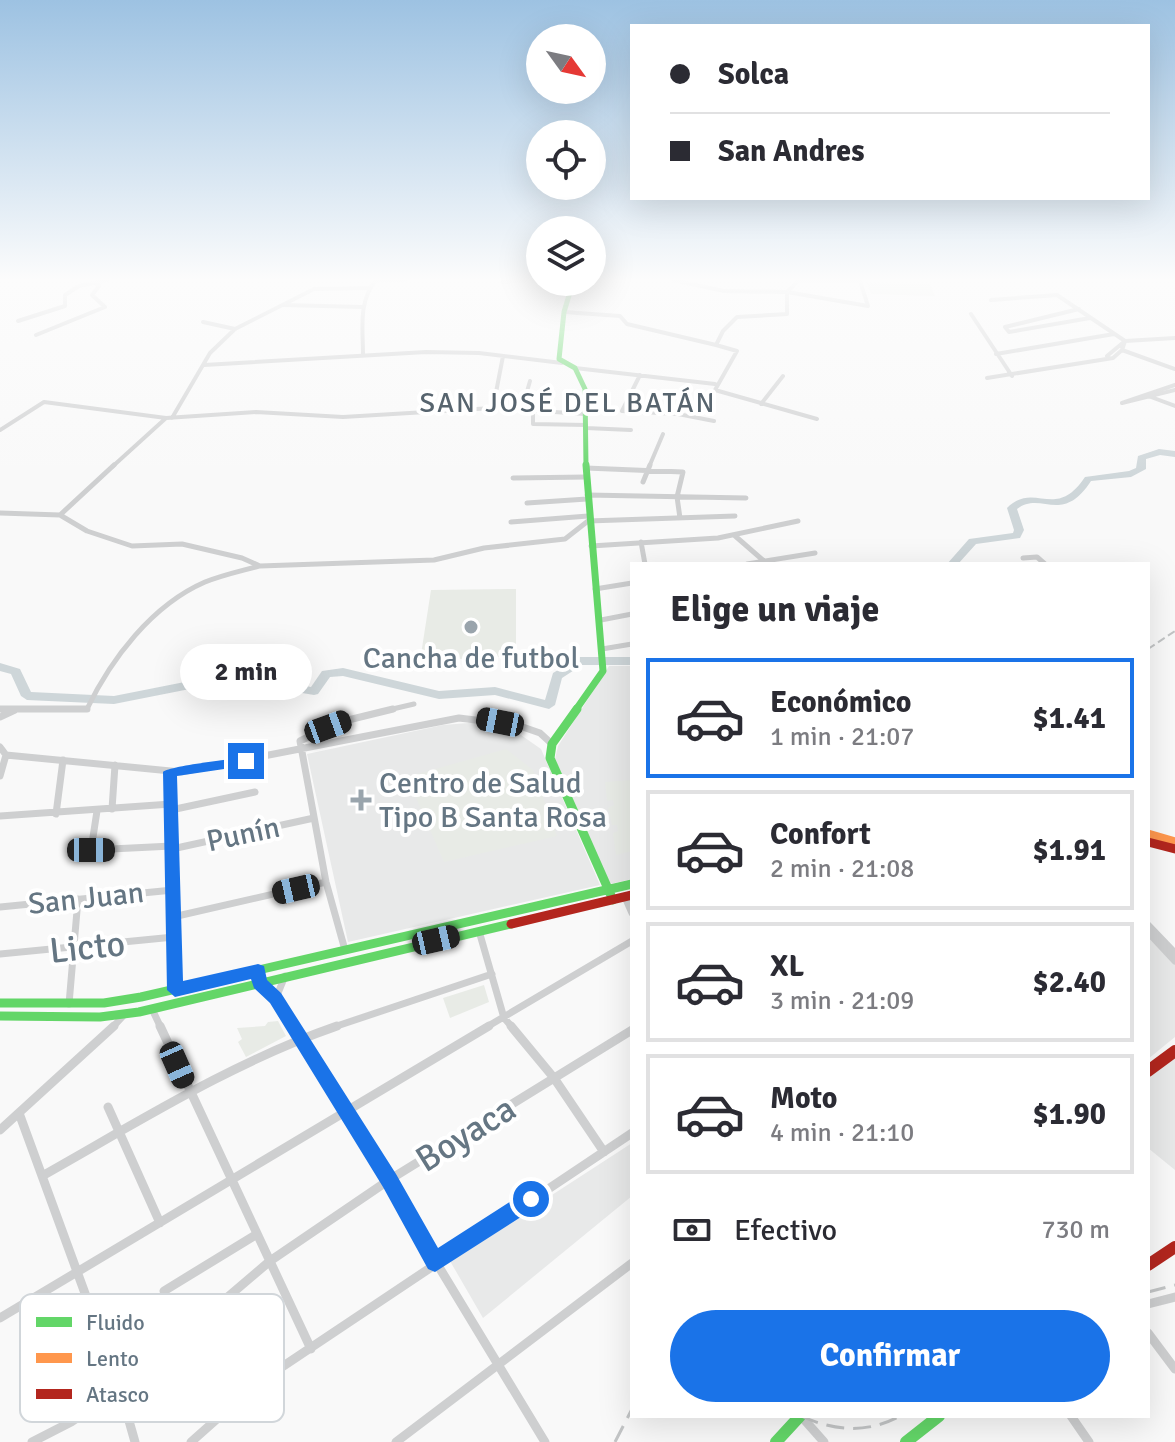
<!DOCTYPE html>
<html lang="es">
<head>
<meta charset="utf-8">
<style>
  :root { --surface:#fff; --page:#f2f2f3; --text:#2b2b33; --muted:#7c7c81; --line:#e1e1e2; --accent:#1a73e8 }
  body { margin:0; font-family:Signika,sans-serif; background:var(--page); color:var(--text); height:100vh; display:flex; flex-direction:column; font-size:30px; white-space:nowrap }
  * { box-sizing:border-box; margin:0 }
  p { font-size:26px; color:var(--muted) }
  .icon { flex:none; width:44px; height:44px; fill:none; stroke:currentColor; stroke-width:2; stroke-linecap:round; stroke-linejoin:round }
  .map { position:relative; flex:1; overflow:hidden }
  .drawer { position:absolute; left:630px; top:562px; width:520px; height:856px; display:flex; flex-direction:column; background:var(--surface); border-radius:0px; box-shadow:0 8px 32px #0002 }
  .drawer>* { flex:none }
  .guide { position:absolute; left:630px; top:24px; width:520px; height:176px; border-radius:0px; box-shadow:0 8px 32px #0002; display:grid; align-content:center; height:176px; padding:0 40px; background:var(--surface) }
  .needle { width:52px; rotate:123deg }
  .tools { position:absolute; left:526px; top:24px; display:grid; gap:16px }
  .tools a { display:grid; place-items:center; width:80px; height:80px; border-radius:50%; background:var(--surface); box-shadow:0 8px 32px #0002; font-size:40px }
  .end { position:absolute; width:36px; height:36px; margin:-18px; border:10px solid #1a73e8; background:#fff; box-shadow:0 0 0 4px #fff }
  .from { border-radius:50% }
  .bubble { position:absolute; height:56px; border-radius:28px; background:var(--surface); box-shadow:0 8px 32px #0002; font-size:26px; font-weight:700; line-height:56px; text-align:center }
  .car { position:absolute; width:24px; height:48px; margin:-24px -12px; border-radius:10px; box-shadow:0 0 6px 2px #0007; background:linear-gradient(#222 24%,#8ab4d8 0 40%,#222 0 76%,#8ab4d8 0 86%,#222 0) }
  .guide b { display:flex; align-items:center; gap:28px; height:76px; font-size:30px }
  .guide b+b { border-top:2px solid var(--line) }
  .guide i { width:20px; height:20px; background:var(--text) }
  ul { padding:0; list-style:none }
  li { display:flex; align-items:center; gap:24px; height:120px; margin:0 16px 12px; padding:0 24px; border:4px solid var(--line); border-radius:0px }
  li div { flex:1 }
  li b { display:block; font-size:30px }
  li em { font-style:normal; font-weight:700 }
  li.active { border-color:var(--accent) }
  li>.icon { width:72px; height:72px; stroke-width:1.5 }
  h2 { padding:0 40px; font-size:36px; line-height:96px }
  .pay { display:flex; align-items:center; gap:20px; height:88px; padding:0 40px; font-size:30px }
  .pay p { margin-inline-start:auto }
  .cta { display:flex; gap:16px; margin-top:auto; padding:16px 40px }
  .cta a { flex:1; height:92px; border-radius:48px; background:var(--accent); color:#fff; font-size:32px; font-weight:700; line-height:92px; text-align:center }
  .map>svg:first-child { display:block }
  .built { fill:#e8e9e9 }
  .green { fill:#e8ebe6 }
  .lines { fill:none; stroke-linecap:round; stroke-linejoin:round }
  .river { fill:#ced6d9; fill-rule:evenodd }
  .street-far3 { stroke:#cecfd0; stroke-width:4 }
  .street-far2 { stroke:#cecfd0; stroke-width:5 }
  .street-far1 { stroke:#cecfd0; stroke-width:7 }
  .street { stroke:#cecfd0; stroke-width:9 }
  .fast-far3 { stroke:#63d668; stroke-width:5 }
  .fast-far2 { stroke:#63d668; stroke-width:7 }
  .fast-far1 { stroke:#63d668; stroke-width:9 }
  .fast { stroke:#63d668; stroke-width:12 }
  .slow { stroke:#ff974d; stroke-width:9 }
  .jam-far1 { stroke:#b3261e; stroke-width:9 }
  .jam { stroke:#b3261e; stroke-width:12 }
  .rail-far1 { stroke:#c3c5c6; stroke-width:2; stroke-dasharray:8 4; stroke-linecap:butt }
  .rail { stroke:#c3c5c6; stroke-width:3; stroke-dasharray:18 9; stroke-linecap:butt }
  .route { fill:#1a73e8 }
  .poi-dot { fill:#99a4ac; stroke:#fff; stroke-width:3 }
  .labels { text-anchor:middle; stroke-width:8; stroke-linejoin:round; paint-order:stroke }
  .far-quarter-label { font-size:28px; letter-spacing:2px; fill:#57646e; stroke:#fff }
  .poi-label { font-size:30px; fill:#657683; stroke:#fff }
  .street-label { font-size:30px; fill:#657683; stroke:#fff }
  .near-street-label { font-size:36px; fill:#657683; stroke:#fff }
  .key { fill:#fff; stroke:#d1d6da; stroke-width:2 }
  .key-label { font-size:22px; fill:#657683 }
</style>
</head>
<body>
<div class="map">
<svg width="1175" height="1442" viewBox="0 0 1175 1442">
  <rect width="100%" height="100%" fill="#f9f9f9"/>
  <!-- built -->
  <path class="built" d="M609 666H632V879L610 884 555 759 558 746Z
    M481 722 518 733 541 749 600 885 348 942 307 754 443 725Z
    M1148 934 1175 963V1037L1148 1059Z
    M1175 1057V1170L1148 1148V1078Z
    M632 1143V1196L483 1318 450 1261Z"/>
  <!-- green -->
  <path class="green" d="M867 283 930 284 935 296 871 294Z
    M516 589V656L420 661 431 590Z
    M506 749 533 770 557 836 444 862 407 777Z
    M632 780V851L616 855 613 833 618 831 617 825H612L608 808 614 805 613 800 607 801 605 782Z
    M484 985 489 1002 450 1018 443 998Z
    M278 1021 286 1036 246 1057 238 1042 242 1039 237 1028 265 1026 268 1022Z"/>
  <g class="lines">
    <!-- river -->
    <path class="river" d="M1159 449 1175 451V457L1160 455 1146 459V469L1131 477 1091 481C1062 526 1041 490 1017 509L1024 530 1020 538 976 544 958 564H947L969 539 1013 533 1014 530 1007 508C1035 480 1055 522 1085 477L1129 471 1136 468 1138 456Z
      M580 657H632V665H582L562 678 555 705 549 709 495 695 439 699 343 676 330 677 318 694 314 695 255 685 215 684 114 704 27 700 21 696 11 674 0 671V663L20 669 31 692 114 696 215 676 255 677 311 687 322 671 343 668 439 691 495 687 545 700 553 673Z"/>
    <!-- street-far3 -->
    <path class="street-far3" d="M534 280 569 295
      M673 280 724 291 787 292
      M798 281H860L868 306 787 292Z
      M502 282 526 280
      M991 300 1057 295 1125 341 1175 338
      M283 305 363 307
      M1079 309 1005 327 1009 332 1090 318
      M564 312 620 316 627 324 716 345 723 331 737 317 787 314V292
      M971 314 1012 376
      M18 321 65 306V295L79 286 107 280
      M203 322 235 329
      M36 335 105 307 92 295 99 286 95 283
      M716 345 737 351 715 390 817 419
      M1122 350 1175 369
      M996 354 1114 334
      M363 355C363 328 358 302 376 280H405
      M1107 356 1125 341
      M204 365 426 352 479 353 562 363
      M575 368 715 384
      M640 375 622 411 678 414 714 421
      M987 378 1113 358 1122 350 1125 341
      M1151 397 1175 406
      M1122 403 1175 385
      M1122 403 1175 390
      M761 404 783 376
      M493 408 503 356
      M522 409 530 381
      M533 413V424L586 425
      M172 418 210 353 235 329 314 289 368 288
      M586 428 631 430
      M0 430 44 402 166 418 256 412 343 417 493 408 585 414
      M112 467 166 418
      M649 467 663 434"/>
    <!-- street-far2 -->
    <path class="street-far2" d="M586 468 683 472 677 497 680 518
      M513 478 586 477
      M643 482 650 465
      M587 495 746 498
      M527 503 587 499
      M0 513 60 515 87 531 132 546 182 544 242 558 260 566 434 560 484 548 565 539 588 521 735 516
      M60 515 114 465
      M511 522 588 516
      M734 535 764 561
      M641 542 645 564
      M591 546 718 538 798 521
      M1023 558 1037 557 1045 564
      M747 564 815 553
      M595 589 632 583
      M601 620 632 614
      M602 649 632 644
      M0 709H87C111 659 152 605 205 582 222 575 241 571 259 566
      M384 711 414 704"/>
    <!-- street-far1 -->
    <path class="street-far1" d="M0 709H87
      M0 717 15 710
      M0 747 6 755 181 772 459 718 517 725 540 733 552 744
      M170 772 175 990
      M0 776 6 755
      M112 809 115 765
      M171 810 255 792
      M97 811 91 850 172 846
      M56 814 63 760
      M0 816 171 804
      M172 849 314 818
      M625 897 632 913
      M0 907 173 890
      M173 917 326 882
      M1148 925 1175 953
      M479 931 504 1018 513 1028
      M1148 932 1175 961
      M345 950 326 882 300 741 336 723 393 709
      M0 954 174 937
      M258 971 259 983 276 998 294 1028
      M276 998 285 976
      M69 1004 78 899
      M152 1009 161 1028
      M112 1028 124 1015
      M331 1028 492 974
      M485 1028 632 941"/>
    <!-- street -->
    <path class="street" d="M160 1026 311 1349
      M293 1026 545 1442
      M511 1026 554 1078 604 1152
      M108 1107 160 1223
      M19 1113 120 1389 135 1442
      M0 1130 114 1026
      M42 1176C138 1122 233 1062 337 1026
      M164 1291 257 1234
      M1148 1304 1175 1297
      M0 1318 489 1026
      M1148 1333 1175 1369
      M801 1416 824 1442
      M1071 1416 1089 1442
      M32 1442 71 1422 120 1389 270 1261 389 1180 632 1030
      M191 1442 255 1385 632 1133
      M396 1442 632 1263"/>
    <!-- fast-far3 -->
    <path class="fast-far3" d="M573 282 564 312 559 359 575 368 585 389 586 467"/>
    <!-- fast-far2 -->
    <path class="fast-far2" d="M575 711 603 671 586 465"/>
    <!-- fast-far1 -->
    <path class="fast-far1" d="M577 709 552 744 550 758 613 900
      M0 1003H104L141 997 632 884
      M0 1016 100 1017 139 1012 511 924"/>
    <!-- fast -->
    <path class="fast" d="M776 1442 800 1416
      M906 1442 939 1416"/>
    <!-- slow -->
    <path class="slow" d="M1148 834 1175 842"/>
    <!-- jam-far1 -->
    <path class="jam-far1" d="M1148 842 1175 849
      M511 924 632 895"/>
    <!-- jam -->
    <path class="jam" d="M1148 1071 1175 1051
      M1148 1265 1175 1247"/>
    <!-- rail-far1 -->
    <path class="rail-far1" d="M1148 649 1175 631"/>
    <!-- rail -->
    <path class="rail" d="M1148 1292 1175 1285
      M801 1416C834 1431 867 1434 900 1416
      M615 1442 632 1409"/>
  </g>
  <!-- sky -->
  <linearGradient id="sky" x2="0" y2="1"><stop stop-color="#9dc2e2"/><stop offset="0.58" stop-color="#fcfcfc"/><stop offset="1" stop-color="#fcfcfc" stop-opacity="0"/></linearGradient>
  <rect width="1175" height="482" fill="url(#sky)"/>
  <!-- route -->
  <path class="route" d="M246 757 251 758V765L177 776 183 981 258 964 264 966 267 980 281 993 396 1174 438 1248 525 1192 531 1190 538 1192 541 1199 538 1206 435 1272 428 1269 383 1187 270 1003 254 988 251 979 175 997 167 990 163 772C169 766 232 759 246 757Z"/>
  <!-- markers -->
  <g class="poi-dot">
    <circle cx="471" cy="627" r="8"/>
    <path d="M357 788h8v8h8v8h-8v8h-8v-8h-8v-8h8z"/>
  </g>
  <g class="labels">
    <!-- far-quarter labels -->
    <g class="far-quarter-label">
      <text x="568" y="412">SAN JOSÉ DEL BATÁN</text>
    </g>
    <!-- poi labels -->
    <g class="poi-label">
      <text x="471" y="668">Cancha de futbol</text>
      <text x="379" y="793" text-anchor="start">Centro de Salud<tspan x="379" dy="34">Tipo B Santa Rosa</tspan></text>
    </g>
    <!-- street labels -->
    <g class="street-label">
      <text transform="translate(243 834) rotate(-12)" y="10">Punín</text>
      <text transform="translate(86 898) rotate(-6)" y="10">San Juan</text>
    </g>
    <!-- near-street labels -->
    <g class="near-street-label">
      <text transform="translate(87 946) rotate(-6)" y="13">Licto</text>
      <text transform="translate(465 1133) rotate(-32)" y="13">Boyaca</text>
    </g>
  </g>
  <!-- legend -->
  <rect x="20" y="1294" width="264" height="128" rx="12" class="key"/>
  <rect x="36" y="1317" width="36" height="10" fill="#63d668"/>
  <rect x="36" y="1353" width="36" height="10" fill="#ff974d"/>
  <rect x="36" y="1389" width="36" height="10" fill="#b3261e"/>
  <g class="key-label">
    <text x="86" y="1330">Fluido</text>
    <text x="86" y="1366">Lento</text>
    <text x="86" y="1402">Atasco</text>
  </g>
</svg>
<div class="tools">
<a><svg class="needle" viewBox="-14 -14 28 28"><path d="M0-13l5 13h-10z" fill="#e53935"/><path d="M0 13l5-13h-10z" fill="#7c7c81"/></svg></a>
<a><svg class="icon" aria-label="locate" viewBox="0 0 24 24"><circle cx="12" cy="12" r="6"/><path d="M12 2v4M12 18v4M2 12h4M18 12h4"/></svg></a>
<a><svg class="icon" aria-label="layers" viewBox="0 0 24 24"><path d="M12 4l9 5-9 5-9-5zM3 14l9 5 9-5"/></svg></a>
</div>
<i class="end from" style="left:531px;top:1199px"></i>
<i class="end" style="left:246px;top:761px"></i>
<div class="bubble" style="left:180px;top:644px;width:132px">2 min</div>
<i class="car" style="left:500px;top:722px;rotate:281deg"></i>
<i class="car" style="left:328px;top:727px;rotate:70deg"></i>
<i class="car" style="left:91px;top:850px;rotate:90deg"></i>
<i class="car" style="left:296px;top:889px;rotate:257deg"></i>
<i class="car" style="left:436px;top:940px;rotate:77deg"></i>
<i class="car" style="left:177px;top:1065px;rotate:156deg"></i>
<div class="guide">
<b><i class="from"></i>Solca</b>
<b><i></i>San Andres</b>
</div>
<section class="drawer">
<h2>Elige un viaje</h2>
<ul>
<li class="active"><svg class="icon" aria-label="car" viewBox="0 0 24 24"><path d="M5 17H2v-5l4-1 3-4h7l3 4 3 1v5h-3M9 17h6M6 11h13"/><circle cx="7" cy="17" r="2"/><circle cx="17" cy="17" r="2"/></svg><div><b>Económico</b><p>1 min · 21:07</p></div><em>$1.41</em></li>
<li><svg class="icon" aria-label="car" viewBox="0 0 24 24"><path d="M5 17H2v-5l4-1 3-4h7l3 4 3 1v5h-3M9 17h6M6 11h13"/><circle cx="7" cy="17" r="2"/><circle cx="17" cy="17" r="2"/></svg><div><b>Confort</b><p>2 min · 21:08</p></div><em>$1.91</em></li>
<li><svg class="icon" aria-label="car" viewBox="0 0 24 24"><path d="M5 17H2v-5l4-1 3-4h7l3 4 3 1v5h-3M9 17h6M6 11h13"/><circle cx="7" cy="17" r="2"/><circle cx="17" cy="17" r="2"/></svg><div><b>XL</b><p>3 min · 21:09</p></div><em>$2.40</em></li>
<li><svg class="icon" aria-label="car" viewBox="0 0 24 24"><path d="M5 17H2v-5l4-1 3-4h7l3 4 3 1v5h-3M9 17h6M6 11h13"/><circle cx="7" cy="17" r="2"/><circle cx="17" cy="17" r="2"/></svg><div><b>Moto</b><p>4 min · 21:10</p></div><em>$1.90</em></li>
</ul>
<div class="pay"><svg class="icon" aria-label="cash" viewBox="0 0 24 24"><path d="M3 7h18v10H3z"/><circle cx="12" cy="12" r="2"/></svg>Efectivo<p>730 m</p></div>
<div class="cta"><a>Confirmar</a></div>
</section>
</div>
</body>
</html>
